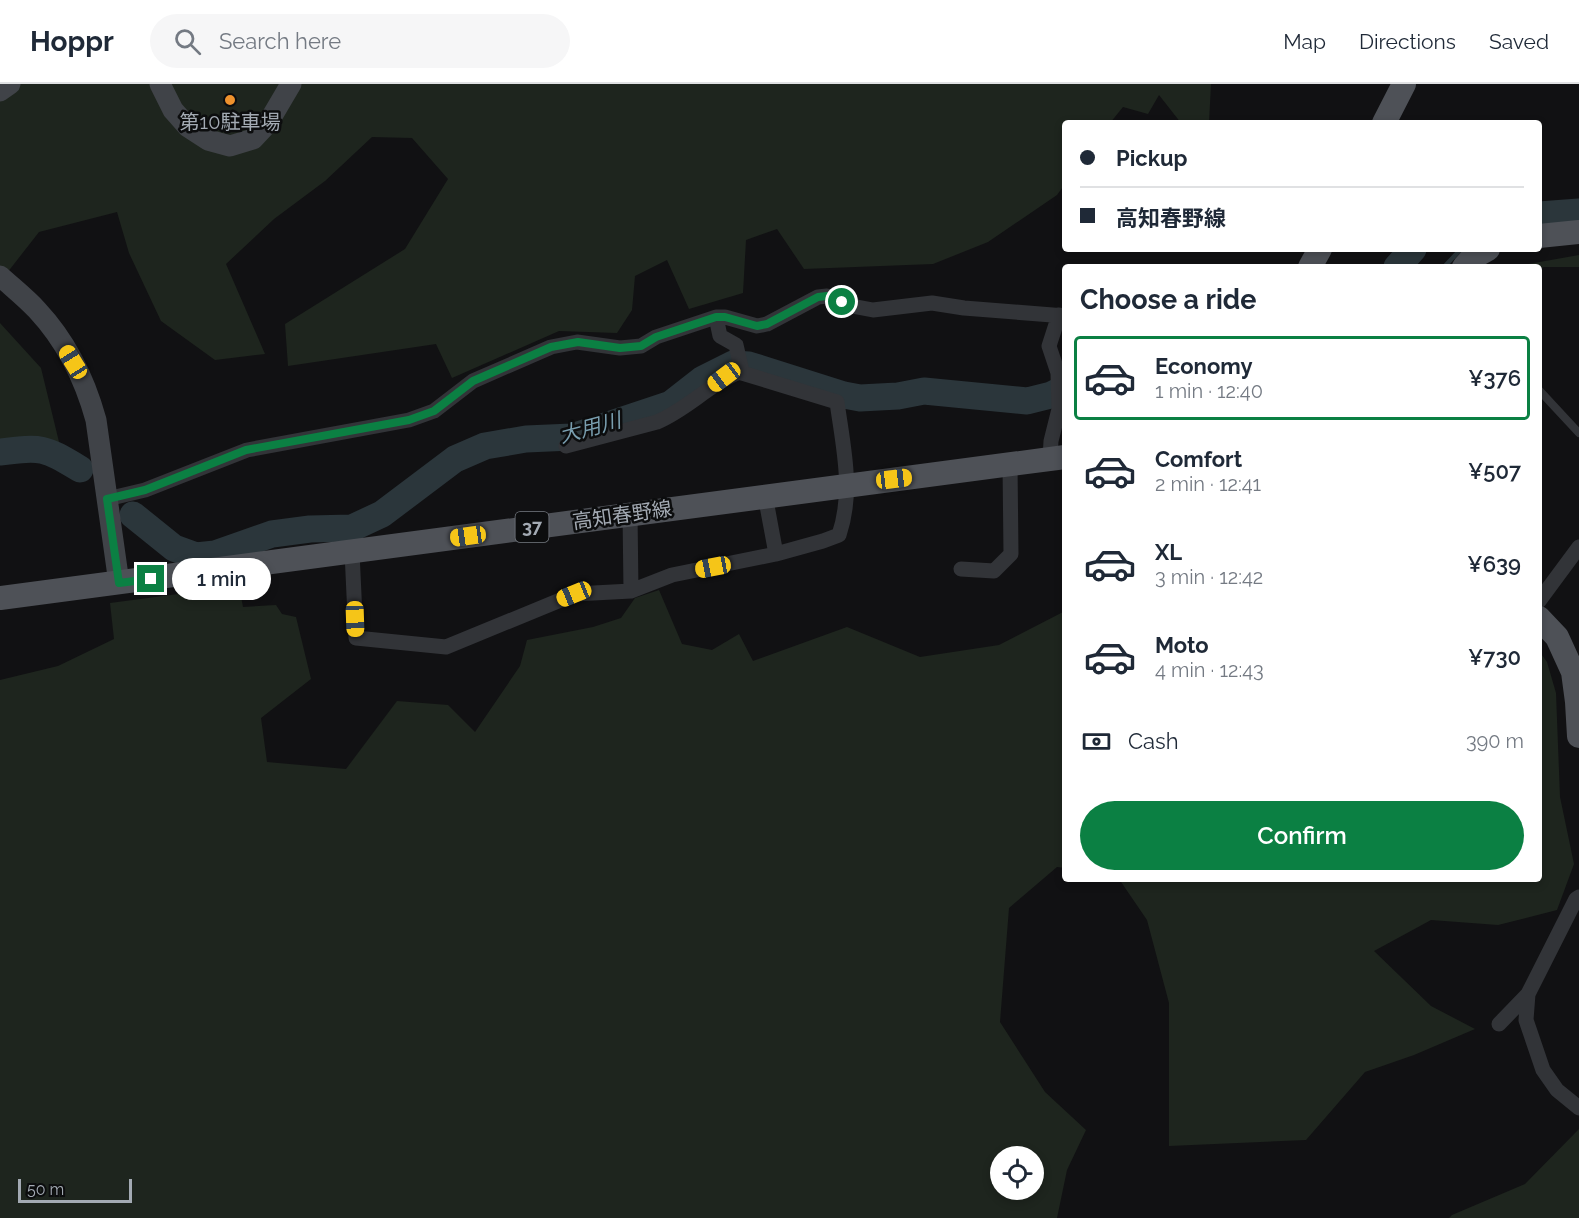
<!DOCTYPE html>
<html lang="en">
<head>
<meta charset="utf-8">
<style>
  :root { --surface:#fff; --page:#f6f6f7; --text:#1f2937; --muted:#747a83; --line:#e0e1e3; --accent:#0b8043 }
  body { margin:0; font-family:Raleway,"Noto Sans JP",sans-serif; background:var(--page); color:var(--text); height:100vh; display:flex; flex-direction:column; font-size:22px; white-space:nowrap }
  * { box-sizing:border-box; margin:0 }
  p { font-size:20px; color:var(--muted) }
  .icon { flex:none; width:33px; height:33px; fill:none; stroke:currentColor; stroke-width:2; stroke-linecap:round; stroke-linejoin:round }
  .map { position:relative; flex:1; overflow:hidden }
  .sheet { position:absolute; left:1062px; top:180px; width:480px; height:618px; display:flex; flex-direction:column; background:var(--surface); border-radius:6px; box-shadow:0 3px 9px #0003 }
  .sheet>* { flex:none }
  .banner { position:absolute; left:1062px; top:36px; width:480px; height:132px; border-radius:6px; box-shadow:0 3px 9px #0003; display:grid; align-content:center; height:132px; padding:0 18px; background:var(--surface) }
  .tools { position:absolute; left:990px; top:1062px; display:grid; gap:12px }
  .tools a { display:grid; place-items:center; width:54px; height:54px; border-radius:50%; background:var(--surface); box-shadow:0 3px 9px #0003; font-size:30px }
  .scale { position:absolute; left:18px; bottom:15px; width:114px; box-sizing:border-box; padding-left:6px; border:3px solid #a3aab3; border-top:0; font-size:16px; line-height:21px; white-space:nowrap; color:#a3aab3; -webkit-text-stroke:4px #0c0d0e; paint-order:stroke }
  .end { position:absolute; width:27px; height:27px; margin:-14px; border:8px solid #0b8043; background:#fff; box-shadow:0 0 0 3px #fff }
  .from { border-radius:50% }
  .bubble { position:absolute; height:42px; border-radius:21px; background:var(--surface); box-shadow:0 3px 9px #0003; font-size:20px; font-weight:600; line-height:42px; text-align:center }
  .car { position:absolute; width:18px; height:36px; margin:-18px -9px; border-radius:8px; box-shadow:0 0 4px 2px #0007; background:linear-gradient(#f5c518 24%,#345 0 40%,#f5c518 0 76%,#345 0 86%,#f5c518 0) }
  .banner b { display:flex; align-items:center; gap:21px; height:57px; font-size:22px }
  .banner b+b { border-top:2px solid var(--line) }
  .banner i { width:15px; height:15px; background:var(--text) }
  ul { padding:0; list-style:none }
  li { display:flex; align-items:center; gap:18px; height:84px; margin:0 12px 9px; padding:0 6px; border:3px solid transparent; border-radius:6px }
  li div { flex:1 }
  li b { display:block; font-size:22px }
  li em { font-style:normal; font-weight:600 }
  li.selected { border-color:var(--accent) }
  li>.icon { width:54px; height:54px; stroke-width:1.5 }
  h2 { padding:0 18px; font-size:27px; line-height:72px }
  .pay { display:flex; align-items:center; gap:15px; height:66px; padding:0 18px; font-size:22px }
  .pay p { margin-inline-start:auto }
  .button { display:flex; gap:12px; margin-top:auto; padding:12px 18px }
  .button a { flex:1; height:69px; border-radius:36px; background:var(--accent); color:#fff; font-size:24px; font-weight:600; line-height:69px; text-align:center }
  header { display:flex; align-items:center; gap:36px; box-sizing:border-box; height:84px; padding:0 30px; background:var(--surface); border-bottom:2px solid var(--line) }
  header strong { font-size:28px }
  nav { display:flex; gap:33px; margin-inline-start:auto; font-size:21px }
  .search { width:420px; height:54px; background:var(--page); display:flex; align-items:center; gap:15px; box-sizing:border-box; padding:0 21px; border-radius:33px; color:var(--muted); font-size:22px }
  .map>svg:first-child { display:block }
  .green { fill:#1e251e; fill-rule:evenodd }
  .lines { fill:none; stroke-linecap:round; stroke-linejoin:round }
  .stream { stroke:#2b363b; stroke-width:4.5 }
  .river { stroke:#2b363b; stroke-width:27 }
  .lane { stroke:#323438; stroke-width:8 }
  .street { stroke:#323438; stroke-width:15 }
  .secondary { stroke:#404348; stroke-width:21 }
  .primary { stroke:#4e5157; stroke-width:24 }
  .route { stroke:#0b8043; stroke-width:8 }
  .poi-dot { fill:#ef922d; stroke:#0c0d0e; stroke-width:2 }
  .labels { text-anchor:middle; stroke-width:5; stroke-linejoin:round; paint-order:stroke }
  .shield { fill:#0c0d0e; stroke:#767b82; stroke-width:1.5 }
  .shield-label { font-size:18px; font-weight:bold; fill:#a3aab3 }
  .poi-label { font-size:20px; fill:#a3aab3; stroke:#0c0d0e }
  .street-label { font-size:20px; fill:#a3aab3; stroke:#0c0d0e }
  .water-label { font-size:21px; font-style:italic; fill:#799eaf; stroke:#0c0d0e }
</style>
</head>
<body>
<header>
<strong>Hoppr</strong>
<div class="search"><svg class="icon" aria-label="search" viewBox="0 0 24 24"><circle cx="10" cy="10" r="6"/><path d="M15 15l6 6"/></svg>Search here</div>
<nav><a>Map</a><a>Directions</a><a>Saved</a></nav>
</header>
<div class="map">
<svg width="1579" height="1134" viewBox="0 0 1579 1134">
  <rect width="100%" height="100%" fill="#111113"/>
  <!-- green -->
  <path class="green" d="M0 0H1211L1209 39H1181L1159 11 1148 30 1123 23 1110 39H1065V100L1057 111 988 158 933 180 804 185 777 145 746 156 743 209 689 225 667 176 635 192 632 226 617 249 559 247 452 294 436 260 288 282 285 240 405 165 448 95 412 54 372 53 325 97 274 135 226 180 265 270 215 276 161 237 129 169 117 128 39 148 0 198Z
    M1579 171V183H1544L1539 185V183H1511Z
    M0 239 41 284 60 362 0 359Z
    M239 502 243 523 276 521 282 530 296 533 311 595 261 634 267 678 346 685 397 617 448 621 475 648 520 582 527 556 593 543 621 534 635 514 659 506 682 560 712 566 739 550 753 577 847 543 920 573 999 561 1065 527V784L1057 783 1009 824 1000 938 1045 1008 1086 1046 1067 1086 1057 1134H0V596L58 582 114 555 110 519ZM1000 1072H1034V1106H1000Z
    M1539 567 1547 578 1556 609 1560 713 1574 780 1557 826 1498 841 1431 836 1374 867 1431 922 1475 945 1414 971 1365 988 1306 1056 1169 1062V919L1147 836 1119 795H1539Z
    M1579 1045V1134H1449L1452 1131 1525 1100Z"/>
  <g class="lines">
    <!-- stream -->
    <path class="stream" d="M1444 183 1461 165"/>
    <!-- river -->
    <path class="river" d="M1539 131 1579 128
      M1397 183 1413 165
      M0 368C43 363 43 363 80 385
      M133 431 174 464 196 472 215 470 272 450 310 445 352 444 382 430 455 375 485 362 526 355 572 353 671 320 703 295 733 280 749 281 844 311 860 314 898 312 924 307 1027 317 1051 311 1065 304"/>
    <!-- lane -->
    <path class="lane" d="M1539 306 1579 349"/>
    <!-- street -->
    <path class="street" d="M716 233 720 252 736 261 742 287
      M566 362 657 338C688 325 710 299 742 287V289L837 318C843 362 854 407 839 451L823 457 776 470
      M1050 375 1051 357 1059 325 1058 289 1049 262 1059 231
      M107 415 145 406 247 366 409 336 434 327 473 297 551 263 577 258 620 264 641 262 656 253 716 233H725L757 242 767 240 818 213 827 212 857 223 873 226 932 219 964 224 1065 232
      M352 468 356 554 446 563 575 510 631 507 630 429
      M961 485 994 487 1011 470 1010 380
      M631 507 672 491 776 470 765 411
      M1539 517 1579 463
      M1579 813 1576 815 1528 910 1526 936 1543 986 1557 1006 1579 1024
      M1499 940 1528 910"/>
    <!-- secondary -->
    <path class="secondary" d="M160 0 173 26 188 43 208 56 230 62 253 55 268 39 291 0
      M0 7 10 0
      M0 192C12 203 26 214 37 226 66 257 85 296 96 336L119 499"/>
    <!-- primary -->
    <path class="primary" d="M1384 39 1404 0
      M1539 152 1579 148
      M1310 183 1320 165
      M1464 183 1472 174 1488 165
      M0 514 1065 373
      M1539 534 1557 553 1573 588 1577 618 1579 652"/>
  </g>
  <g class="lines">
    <!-- route -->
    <path class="route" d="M151 495 119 499 107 415 145 406 246 366 409 336 434 327 473 297 551 263 578 258 620 264 641 262 656 253 716 233H725L757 242 767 240 818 213 827 212 842 218"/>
  </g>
  <!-- markers -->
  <circle class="poi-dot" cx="230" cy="16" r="6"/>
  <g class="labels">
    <!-- shield labels -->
    <rect class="shield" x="515.5" y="428" width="33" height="30" rx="4.5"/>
    <g class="shield-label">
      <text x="532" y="449">37</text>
    </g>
    <!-- poi labels -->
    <g class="poi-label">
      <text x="230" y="45">第10駐車場</text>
    </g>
    <!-- street labels -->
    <g class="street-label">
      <text transform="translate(622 431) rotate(-8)" y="7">高知春野線</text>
    </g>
    <!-- water labels -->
    <g class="water-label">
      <text transform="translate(590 344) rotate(-15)" y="7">大用川</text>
    </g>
  </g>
</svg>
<div class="tools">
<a><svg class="icon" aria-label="locate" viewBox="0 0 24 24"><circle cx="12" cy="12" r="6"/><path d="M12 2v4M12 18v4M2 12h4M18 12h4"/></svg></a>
</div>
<div class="scale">50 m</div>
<i class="end from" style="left:842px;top:218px"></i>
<i class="end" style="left:151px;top:495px"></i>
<div class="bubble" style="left:172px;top:474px;width:99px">1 min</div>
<i class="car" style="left:73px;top:278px;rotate:328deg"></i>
<i class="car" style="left:724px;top:293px;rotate:233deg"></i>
<i class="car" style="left:894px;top:395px;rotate:83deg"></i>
<i class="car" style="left:468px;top:452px;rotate:262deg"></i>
<i class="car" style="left:713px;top:483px;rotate:259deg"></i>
<i class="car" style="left:574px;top:510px;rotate:248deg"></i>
<i class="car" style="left:355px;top:535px;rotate:178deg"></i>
<div class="banner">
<b><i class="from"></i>Pickup</b>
<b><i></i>高知春野線</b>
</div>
<section class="sheet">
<h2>Choose a ride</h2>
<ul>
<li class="selected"><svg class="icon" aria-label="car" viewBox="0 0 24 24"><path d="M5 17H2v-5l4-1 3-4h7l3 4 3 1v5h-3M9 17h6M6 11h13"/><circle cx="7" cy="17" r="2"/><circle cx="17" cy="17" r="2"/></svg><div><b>Economy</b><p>1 min · 12:40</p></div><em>¥376</em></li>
<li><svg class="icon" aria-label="car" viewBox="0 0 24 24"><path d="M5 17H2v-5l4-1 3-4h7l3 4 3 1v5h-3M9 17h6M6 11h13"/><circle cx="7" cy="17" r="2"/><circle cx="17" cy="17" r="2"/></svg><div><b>Comfort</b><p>2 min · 12:41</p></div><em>¥507</em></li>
<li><svg class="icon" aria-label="car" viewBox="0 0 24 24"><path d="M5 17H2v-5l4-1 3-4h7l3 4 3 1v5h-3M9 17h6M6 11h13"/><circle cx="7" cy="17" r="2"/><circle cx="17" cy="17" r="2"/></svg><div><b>XL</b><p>3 min · 12:42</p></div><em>¥639</em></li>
<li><svg class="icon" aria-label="car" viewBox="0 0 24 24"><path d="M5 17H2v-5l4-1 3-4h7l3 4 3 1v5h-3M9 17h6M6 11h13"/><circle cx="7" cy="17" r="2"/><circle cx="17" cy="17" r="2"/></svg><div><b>Moto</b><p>4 min · 12:43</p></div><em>¥730</em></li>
</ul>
<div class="pay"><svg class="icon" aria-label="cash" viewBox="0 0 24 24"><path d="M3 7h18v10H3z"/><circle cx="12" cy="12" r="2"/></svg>Cash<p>390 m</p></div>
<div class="button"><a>Confirm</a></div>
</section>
</div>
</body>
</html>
